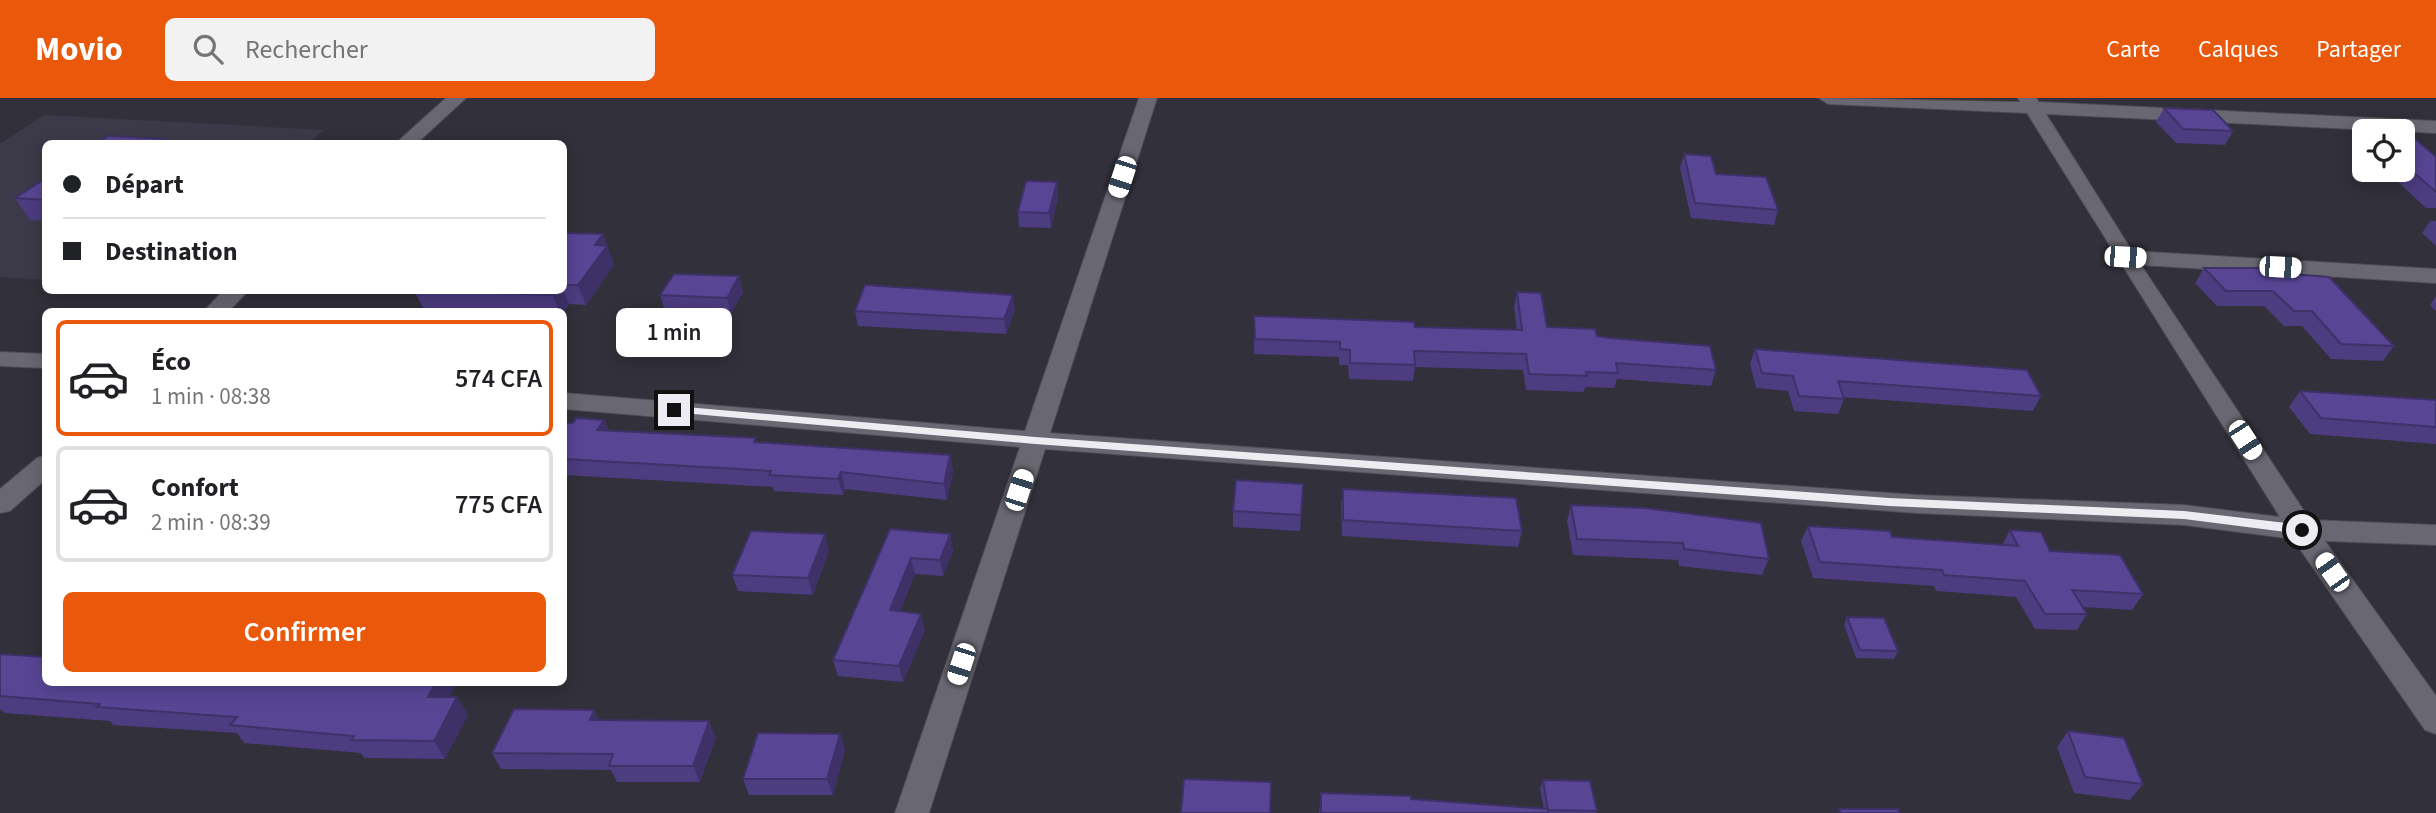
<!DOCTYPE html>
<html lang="fr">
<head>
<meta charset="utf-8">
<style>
  :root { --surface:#fff; --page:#f2f2f2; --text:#202124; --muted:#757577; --line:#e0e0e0; --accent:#ea580c }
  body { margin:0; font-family:"Source Sans 3",sans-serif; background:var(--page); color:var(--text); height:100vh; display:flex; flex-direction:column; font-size:26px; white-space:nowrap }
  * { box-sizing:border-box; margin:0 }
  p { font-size:23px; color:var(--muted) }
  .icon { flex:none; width:38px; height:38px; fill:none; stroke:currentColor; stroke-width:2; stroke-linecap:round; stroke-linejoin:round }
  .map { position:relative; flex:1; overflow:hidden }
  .panel { position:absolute; left:42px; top:210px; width:525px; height:378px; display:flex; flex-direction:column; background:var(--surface); border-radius:10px; box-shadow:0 4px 18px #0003 }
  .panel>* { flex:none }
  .guide { position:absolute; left:42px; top:42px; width:525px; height:154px; border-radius:10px; box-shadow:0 4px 18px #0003; display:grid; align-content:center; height:154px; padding:0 21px; background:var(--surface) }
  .buttons { position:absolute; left:2352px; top:21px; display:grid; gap:14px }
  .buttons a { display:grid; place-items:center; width:63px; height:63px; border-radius:10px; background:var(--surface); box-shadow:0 4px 18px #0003; font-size:35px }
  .end { position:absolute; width:32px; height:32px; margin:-16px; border:9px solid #edecf2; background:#111; box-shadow:0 0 0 4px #111 }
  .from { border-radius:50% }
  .bubble { position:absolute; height:49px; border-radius:10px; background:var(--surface); box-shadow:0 4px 18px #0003; font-size:23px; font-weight:600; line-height:49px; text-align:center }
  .car { position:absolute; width:21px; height:42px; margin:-21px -10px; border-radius:9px; box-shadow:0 0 5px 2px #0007; background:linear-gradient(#fff 24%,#345 0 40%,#fff 0 76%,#345 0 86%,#fff 0) }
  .guide b { display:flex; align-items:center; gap:24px; height:66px; font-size:26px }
  .guide b+b { border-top:2px solid var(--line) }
  .guide i { width:18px; height:18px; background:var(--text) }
  ul { padding:12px 0 0; list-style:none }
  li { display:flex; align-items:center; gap:21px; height:116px; margin:0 14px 10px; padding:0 7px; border:4px solid var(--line); border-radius:10px }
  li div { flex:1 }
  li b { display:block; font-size:26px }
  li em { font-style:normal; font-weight:600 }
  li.active { border-color:var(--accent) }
  li>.icon { width:63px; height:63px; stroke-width:1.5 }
  .button { display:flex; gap:14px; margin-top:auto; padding:14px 21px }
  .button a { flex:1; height:80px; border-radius:10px; background:var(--accent); color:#fff; font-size:28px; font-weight:600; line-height:80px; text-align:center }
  header { display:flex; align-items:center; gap:42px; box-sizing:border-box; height:98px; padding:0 35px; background:var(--accent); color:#fff }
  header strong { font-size:33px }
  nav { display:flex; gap:38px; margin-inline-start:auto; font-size:24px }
  .search { width:490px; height:63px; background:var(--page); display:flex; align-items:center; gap:18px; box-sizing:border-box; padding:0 24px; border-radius:10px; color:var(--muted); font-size:26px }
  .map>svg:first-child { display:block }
  .built { fill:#3c3a48 }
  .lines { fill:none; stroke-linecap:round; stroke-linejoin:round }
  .street-casing { stroke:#4d4b53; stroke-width:2 }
  .street { fill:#696872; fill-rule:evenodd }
  .wall { fill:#4c3c80 }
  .shaded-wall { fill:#3e3168 }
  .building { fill:#584695; stroke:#3e3168; stroke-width:2 }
  .route { fill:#edecf2 }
</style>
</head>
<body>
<header>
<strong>Movio</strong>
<div class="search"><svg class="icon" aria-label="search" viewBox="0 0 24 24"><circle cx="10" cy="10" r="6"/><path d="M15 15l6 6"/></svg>Rechercher</div>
<nav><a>Carte</a><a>Calques</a><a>Partager</a></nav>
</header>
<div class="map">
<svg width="2436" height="715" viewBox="0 0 2436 715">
  <rect width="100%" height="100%" fill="#32303a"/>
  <!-- built -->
  <path class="built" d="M44 17 324 32 308 46H46L45 182 0 179V46Z"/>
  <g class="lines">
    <defs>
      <path id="street" d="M446 0H466L416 46H395Z
        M1139 0H1157L1050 335 1917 397 2184 407 2280 419 2027 15 1828 6 1819 0 2020 4 2018 0H2036L2039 4 2436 23V35L2046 16 2132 153 2436 171V185L2141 167 2310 422 2436 427V447L2325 443 2436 598V636L2425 632 2293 441 2184 427 1917 415 1045 351 929 715H895L1020 349 564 311V295L1025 333Z
        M224 192H249L228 214H203Z
        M0 254 46 256V270L0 268Z
        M46 357V381L10 413 0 415V391L37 360Z"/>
    </defs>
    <!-- street casing -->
    <use href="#street" class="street-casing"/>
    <!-- street -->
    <use href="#street" class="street"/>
  </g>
  <!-- wall -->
  <path class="wall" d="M2164 10 2233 33 2225 47 2176 45 2156 24Z
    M2363 29 2403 30 2436 59V110H2426L2385 72H2403V33H2364V53L2354 43Z
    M1684 56 1716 76 1778 112 1774 127 1691 120 1680 70Z
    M46 80V123L30 122 15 100Z
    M1057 84 1058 99 1051 130 1019 129 1018 114Z
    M2430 123H2436V148L2422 135Z
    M564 135 603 136 614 167 586 207 569 206 563 214H474L472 210H423L414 192H564Z
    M2204 170 2269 174 2394 248 2383 263 2331 261 2302 228H2284L2264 208H2217L2195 185Z
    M739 178 743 194 731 215 665 213 660 197Z
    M1517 194 1547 229 1597 238 1716 272 1711 288 1617 281 1614 290 1585 289 1584 294 1526 292 1523 272 1415 269 1413 283 1349 281 1348 267H1339V259L1254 256V218L1415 229 1517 232 1514 209Z
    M2436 198V213L2430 207Z
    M1015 212 1006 236 858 228 855 213Z
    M1755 251 2041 298 2033 313 1843 299 1844 301 1838 316 1794 313 1788 293 1756 290 1750 266Z
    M2300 293 2436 302V346L2310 336 2289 309Z
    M604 322 608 332 757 344 950 357 953 373 947 402 845 391 843 397 774 393 773 389 564 377V325H573Z
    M1303 386 1300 433 1233 429V413Z
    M1343 391 1522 433 1518 449 1342 438 1341 407Z
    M1571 407 1769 461 1762 477 1679 468 1678 462 1573 457 1567 423Z
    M1808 428 1892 439 2002 447 2010 432 2050 453 2143 496 2132 512 2083 509 2087 516 2077 532 2035 531 2016 499 1936 493 1934 488 1813 480 1801 443Z
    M890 431 950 436 953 453 943 478 915 476 900 513 925 532 903 584 838 578 833 562Z
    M825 436 829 453 813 497 738 493 732 477Z
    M1847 519 1898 553 1894 561 1856 560 1844 527Z
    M0 555 46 584H457L449 599 468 617 445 661 364 660 361 655 244 645 237 635 113 627 110 623 5 615 0 611Z
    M599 622 716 639 700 684H617L611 672 501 671 492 655Z
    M2068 633 2143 686 2130 702 2074 695 2057 649Z
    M840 636 845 652 833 697H749L743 681Z
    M1543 682 1597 713 1596 715H1319L1321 695 1544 711 1540 691Z"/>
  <!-- shaded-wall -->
  <path class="shaded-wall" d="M1057 84 1058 99 1051 130 1049 115Z
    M603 136 614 167 586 207 578 187 595 147Z
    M739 178 743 194 731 215 727 200Z
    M556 192H563L569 206 563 214H559L553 197Z
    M1013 197 1015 212 1006 236 1004 221Z
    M604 322 610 338 597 332Z
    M950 357 953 373 947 402 944 386Z
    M841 374 845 391 843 397 838 381Z
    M825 436 829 453 813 497 808 480Z
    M950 436 953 453 943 478 940 462Z
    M911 460 915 476 894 528 890 512Z
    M921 516 925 532 903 584 899 568Z
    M436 584H457L439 617 428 599Z
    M457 599 468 617 445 661 434 643Z
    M594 612 602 628 590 622Z
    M709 623 716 639 700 684 693 668Z
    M840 636 845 652 833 697 827 681Z"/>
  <!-- building -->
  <path class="building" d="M2164 10 2213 12 2233 33 2183 31Z
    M2363 29 2403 30 2436 59V94L2403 65V33H2368Z
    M108 38 166 41 160 46H96Z
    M1684 56 1711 58 1716 76 1766 79 1778 112 1695 105Z
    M46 80V102L15 100Z
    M1026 83 1057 84 1049 115 1018 114Z
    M564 135 603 136 595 147 607 148 578 187H564Z
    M2204 170H2266L2269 174 2329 179 2394 248 2341 246 2312 213H2294L2273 193H2226Z
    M674 176 739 178 727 200 660 197Z
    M865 187 1013 197 1004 221 855 213Z
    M467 192H556L553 197 465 194Z
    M1517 194 1541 195 1547 229 1595 231 1597 238 1609 240 1710 248 1716 272 1616 265 1618 275 1586 274 1587 278 1529 276 1526 256 1414 253 1415 267 1350 265V252L1340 251V244L1255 241 1254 218 1414 224 1415 229 1522 232Z
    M1755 251 2027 272 2041 298 1838 283 1844 301 1799 298 1793 278 1762 275Z
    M2300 293 2436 302V329L2321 320Z
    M576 320 604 322 597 332 756 340 754 344 950 357 944 386 841 374 838 381 769 377 771 373 564 361V325H573Z
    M1236 382 1303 386 1301 417 1233 413Z
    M1343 391 1516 400 1522 433 1343 422Z
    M1571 407 1645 410 1761 425 1769 461 1684 451 1683 445 1577 441Z
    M1808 428 1890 433 1892 439 2018 448 2010 432 2041 434 2050 453 2120 457 2143 496 2072 492 2087 516H2045L2025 483 1944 477 1942 472 1820 464Z
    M890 431 950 436 940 462 911 460 890 512 921 516 899 568 833 562Z
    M751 433 825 436 808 480 732 477Z
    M1847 519 1884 520 1898 553 1860 552Z
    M0 556 45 559 46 558V584H436L428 599H457L434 643 351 642 354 638 230 627 237 619 97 609 100 606 0 598Z
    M514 611 594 612 590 622 709 623 693 668H609L613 656 492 655Z
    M2068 633 2124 640 2143 686 2085 679Z
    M758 635 840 636 827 681H743Z
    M1184 681 1271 684 1270 715H1181Z
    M1543 682 1590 683 1597 713 1548 712Z
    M1321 695 1411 698V701L1548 711V715H1321Z
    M1839 711H1898L1900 715H1841Z"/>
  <!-- route -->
  <path class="route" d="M674 308 1035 339 1889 400 2184 413 2302 427 2308 432 2302 436 2184 421 1889 408 1035 346 671 314 669 312Z"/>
</svg>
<div class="buttons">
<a><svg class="icon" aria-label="locate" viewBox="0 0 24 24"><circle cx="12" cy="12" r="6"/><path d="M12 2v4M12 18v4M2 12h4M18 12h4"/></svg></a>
</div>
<i class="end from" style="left:2302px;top:432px"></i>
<i class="end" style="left:674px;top:312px"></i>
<div class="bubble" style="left:616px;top:210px;width:116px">1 min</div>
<i class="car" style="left:1122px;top:79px;rotate:198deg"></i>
<i class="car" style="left:2125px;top:159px;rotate:93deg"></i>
<i class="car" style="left:2280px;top:169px;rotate:93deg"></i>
<i class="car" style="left:2245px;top:342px;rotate:147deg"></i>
<i class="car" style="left:1019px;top:392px;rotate:18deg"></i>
<i class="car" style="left:2332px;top:474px;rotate:325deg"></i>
<i class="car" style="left:961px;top:566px;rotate:198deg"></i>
<div class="guide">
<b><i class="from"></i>Départ</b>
<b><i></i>Destination</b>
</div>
<section class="panel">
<ul>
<li class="active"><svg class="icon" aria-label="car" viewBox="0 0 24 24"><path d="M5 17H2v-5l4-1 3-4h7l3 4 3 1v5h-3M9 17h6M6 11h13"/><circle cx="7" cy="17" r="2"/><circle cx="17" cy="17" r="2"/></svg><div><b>Éco</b><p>1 min · 08:38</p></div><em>574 CFA</em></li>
<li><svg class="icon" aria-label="car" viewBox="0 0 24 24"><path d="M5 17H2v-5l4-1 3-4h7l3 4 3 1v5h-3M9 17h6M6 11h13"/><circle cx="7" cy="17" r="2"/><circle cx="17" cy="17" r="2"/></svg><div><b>Confort</b><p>2 min · 08:39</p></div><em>775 CFA</em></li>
</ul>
<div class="button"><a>Confirmer</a></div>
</section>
</div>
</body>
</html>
